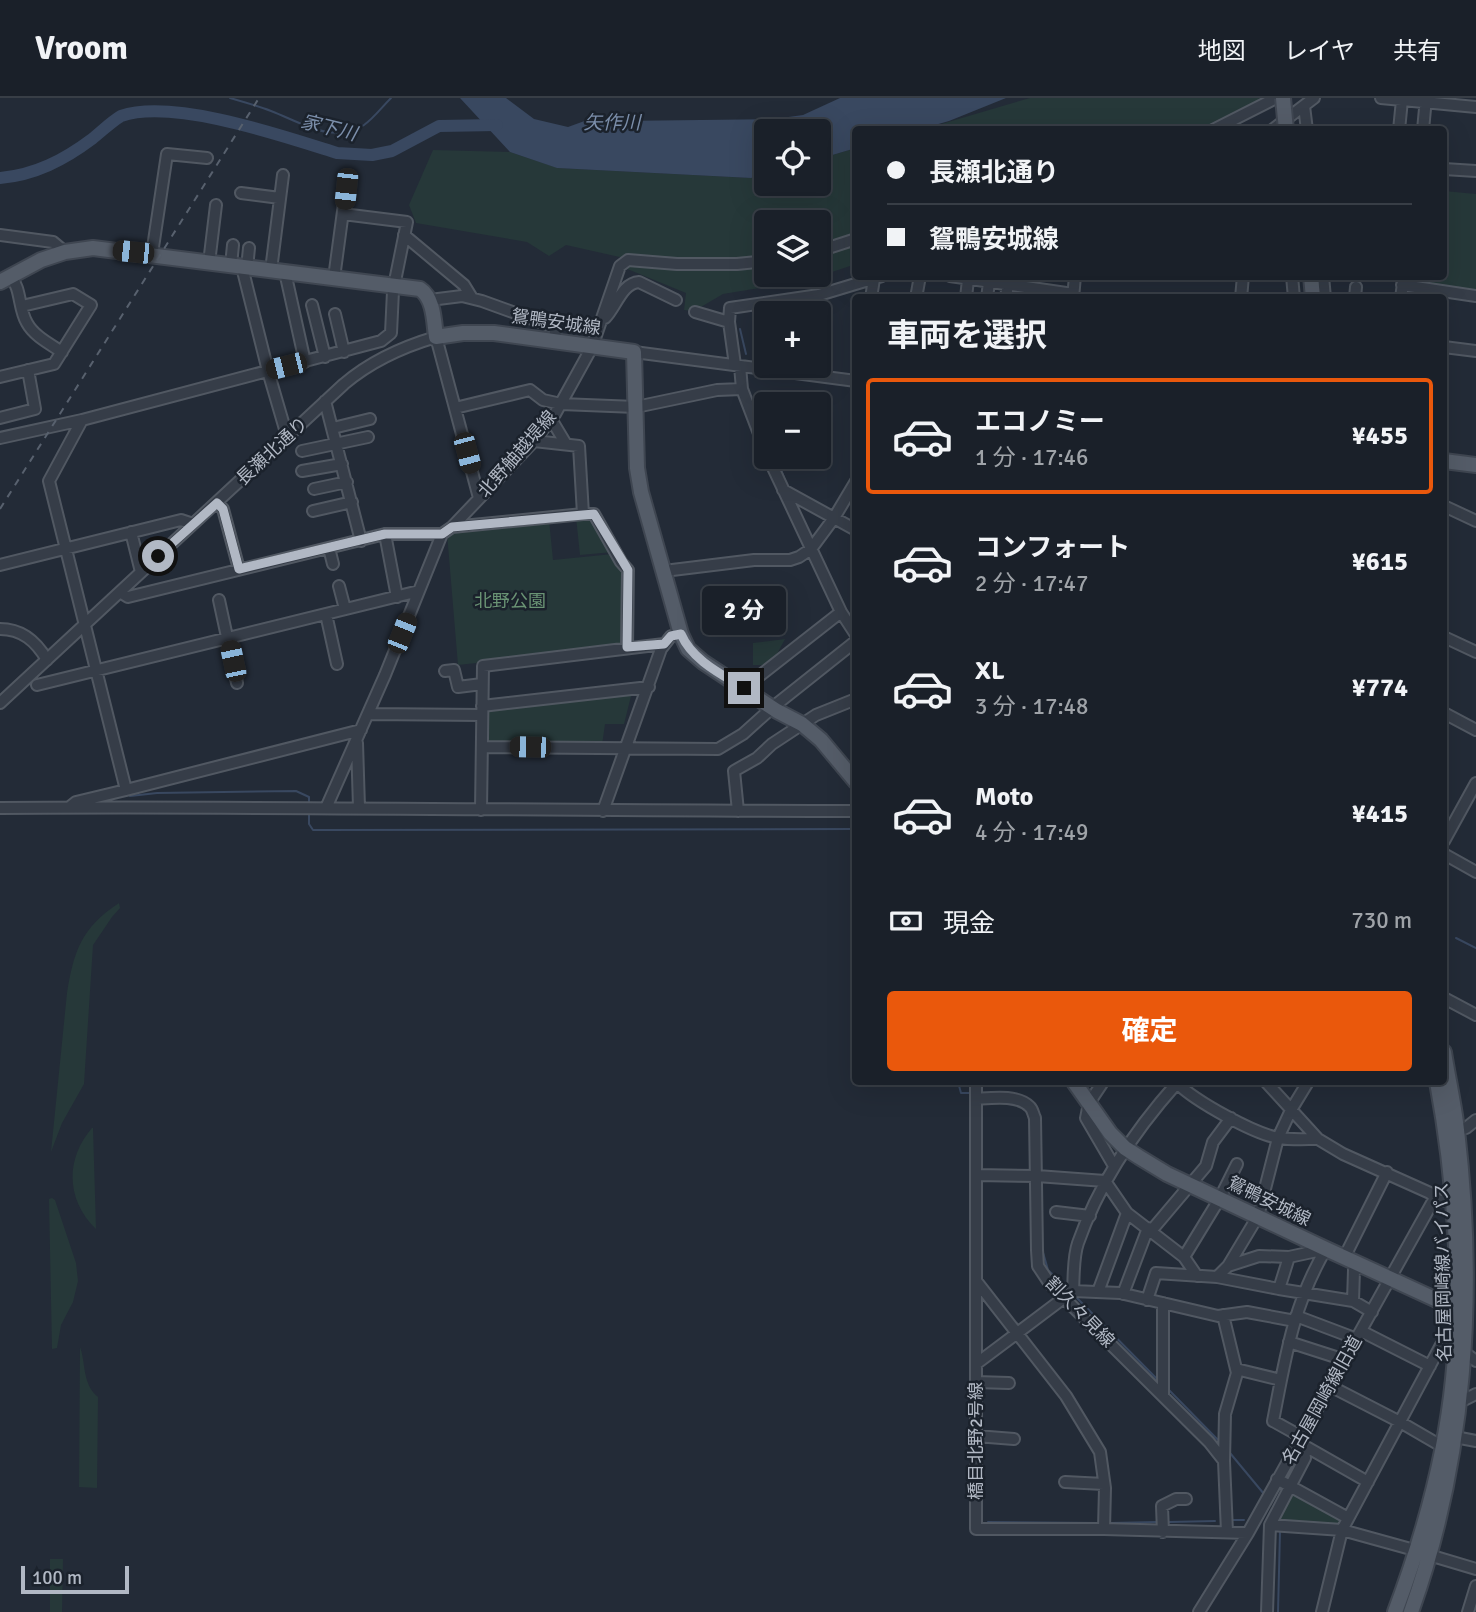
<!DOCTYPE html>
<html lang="ja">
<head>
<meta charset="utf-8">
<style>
  :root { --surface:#1a2029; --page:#232831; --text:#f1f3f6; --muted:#9fa3a8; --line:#383e46; --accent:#ea580c }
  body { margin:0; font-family:Signika,"Noto Sans JP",sans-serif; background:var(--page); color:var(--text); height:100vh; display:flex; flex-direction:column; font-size:26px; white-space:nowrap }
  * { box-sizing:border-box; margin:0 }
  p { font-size:23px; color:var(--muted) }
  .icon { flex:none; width:38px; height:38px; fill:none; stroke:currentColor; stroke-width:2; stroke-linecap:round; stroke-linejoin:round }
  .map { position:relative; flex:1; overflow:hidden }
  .sheet { position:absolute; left:852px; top:196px; width:595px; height:791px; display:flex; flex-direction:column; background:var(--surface); border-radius:7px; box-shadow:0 7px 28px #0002,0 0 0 2px var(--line) }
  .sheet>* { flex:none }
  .top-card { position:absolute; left:852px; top:28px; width:595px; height:154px; border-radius:7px; box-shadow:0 7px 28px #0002,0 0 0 2px var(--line); display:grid; align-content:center; height:154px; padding:0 35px; background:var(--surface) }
  .fabs { position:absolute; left:754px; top:21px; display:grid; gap:14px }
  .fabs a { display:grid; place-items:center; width:77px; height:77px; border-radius:7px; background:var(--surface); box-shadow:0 7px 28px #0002,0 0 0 2px var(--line); font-size:35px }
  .scale { position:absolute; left:21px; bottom:18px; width:108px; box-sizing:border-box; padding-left:7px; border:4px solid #b1b8c4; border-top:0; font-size:19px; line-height:24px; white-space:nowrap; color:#b1b8c4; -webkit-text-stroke:5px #1b222c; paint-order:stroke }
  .end { position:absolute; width:32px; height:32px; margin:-16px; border:9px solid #b1b8c4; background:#111; box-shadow:0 0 0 4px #111 }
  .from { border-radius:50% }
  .bubble { position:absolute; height:49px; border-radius:7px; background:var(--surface); box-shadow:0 7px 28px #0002,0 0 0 2px var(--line); font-size:23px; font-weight:700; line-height:49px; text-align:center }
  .car { position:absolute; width:21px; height:42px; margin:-21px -10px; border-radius:9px; box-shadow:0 0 5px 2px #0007; background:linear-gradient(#222 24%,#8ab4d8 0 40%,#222 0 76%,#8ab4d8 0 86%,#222 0) }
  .top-card b { display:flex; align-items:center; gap:24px; height:66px; font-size:26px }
  .top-card b+b { border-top:2px solid var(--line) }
  .top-card i { width:18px; height:18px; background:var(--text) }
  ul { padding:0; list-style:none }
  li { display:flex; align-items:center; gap:21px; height:116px; margin:0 14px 10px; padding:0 21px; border:4px solid transparent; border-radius:7px }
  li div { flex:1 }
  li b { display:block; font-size:26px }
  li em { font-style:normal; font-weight:700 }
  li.active { border-color:var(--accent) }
  li>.icon { width:63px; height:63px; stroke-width:1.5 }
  h2 { padding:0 35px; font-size:32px; line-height:84px }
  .pay { display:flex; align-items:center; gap:18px; height:77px; padding:0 35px; font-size:26px }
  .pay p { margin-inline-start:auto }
  .cta { display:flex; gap:14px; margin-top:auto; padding:14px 35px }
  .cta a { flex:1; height:80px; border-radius:7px; background:var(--accent); color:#fff; font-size:28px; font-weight:700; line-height:80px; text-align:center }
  header { display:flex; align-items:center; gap:42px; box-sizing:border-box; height:98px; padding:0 35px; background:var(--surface); border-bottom:2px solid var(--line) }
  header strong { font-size:33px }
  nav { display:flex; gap:38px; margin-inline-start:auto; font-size:24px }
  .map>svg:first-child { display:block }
  .green { fill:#263839; fill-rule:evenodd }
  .water { fill:#394860 }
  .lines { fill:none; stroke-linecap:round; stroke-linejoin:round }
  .stream { stroke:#394860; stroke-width:2 }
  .river { stroke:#394860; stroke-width:12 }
  .minor-casing { stroke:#515862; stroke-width:14 }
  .major-casing { stroke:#3f4651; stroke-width:18 }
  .minor { stroke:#363d48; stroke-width:10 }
  .major { stroke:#545c68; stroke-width:14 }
  .rail { stroke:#58616e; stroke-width:2; stroke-dasharray:7 7; stroke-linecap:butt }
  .major-bridge-casing { stroke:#3f4651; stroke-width:18; stroke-linecap:butt }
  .major-bridge { stroke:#545c68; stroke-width:14 }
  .route { stroke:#b1b8c4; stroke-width:9 }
  .labels { text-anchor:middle; stroke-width:5; stroke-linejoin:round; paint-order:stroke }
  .street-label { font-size:18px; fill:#b1b8c4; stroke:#1b222c }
  .park-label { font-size:18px; fill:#6a9374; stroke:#1b222c }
  .water-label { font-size:19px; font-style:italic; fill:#7b8eaa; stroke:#1b222c }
</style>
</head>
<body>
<header>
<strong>Vroom</strong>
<nav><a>地図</a><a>レイヤ</a><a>共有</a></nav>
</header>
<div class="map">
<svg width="1476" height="1514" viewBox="0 0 1476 1514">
  <rect width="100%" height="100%" fill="#232b37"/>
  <!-- green -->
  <path class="green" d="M1030 0H1286L1231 31 921 32Z
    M856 50V166L808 182 723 196 694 213 684 212 686 195 620 168 633 162 566 147 549 158 527 144 416 125 409 107 433 52 510 54 558 70 751 80 766 76V86H819V61ZM766 124H819V177H766Z
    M1444 93 1476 96V194L1422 188 1423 179 1444 178Z
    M593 418 613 454 580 457 576 419Z
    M549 422 553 462 613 456 625 473 624 549 458 567 447 435 454 432Z
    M785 541 777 556 767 567H753V545Z
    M632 594 624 626H605L602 647H484L483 610Z
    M119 805 120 810 112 819 93 847 84 986 62 1025 51 1054 67 895C74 853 81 830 119 805Z
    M92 1030H93L96 1131C66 1102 65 1061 92 1030Z
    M52 1100 55 1102 76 1165 78 1183 73 1204 61 1227 57 1250 52 1251 49 1101Z
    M80 1249C86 1265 82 1286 98 1299L97 1390 79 1389Z
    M1292 1394 1340 1421 1338 1426 1275 1424Z
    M50 1461H63L62 1514H50Z"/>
  <!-- water -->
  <path class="water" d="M460 0H506L534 21 568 29 590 21 613 29 617 23 774 21 803 17 840 0H1006L949 23 921 31 856 32V50L819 61V33H766V76L751 80 557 70 510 54Z"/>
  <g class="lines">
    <!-- stream -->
    <path class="stream" d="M230 0C244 4 258 8 271 13 300 24 334 47 364 27 374 20 382 9 391 0
      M740 231 746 256
      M776 359 787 387
      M130 698 157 695 296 693 309 699V706
      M309 716V726L313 732 856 731
      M1456 840 1476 850
      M958 984 961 995H972
      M1042 1151 1048 1172 1069 1192
      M1075 1198 1157 1281
      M1169 1292 1219 1343
      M1230 1355 1264 1396
      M1231 1422H1244
      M988 1424 1099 1425
      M1169 1424 1215 1423
      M1110 1425 1157 1424
      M1278 1514 1280 1433"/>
    <!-- river -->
    <path class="river" d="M0 80C35 77 64 62 92 41 102 33 111 24 121 18 173 0 283 38 337 55L372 57 392 53 439 28 497 27"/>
    <defs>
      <path id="minor" d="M1381 0 1476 9
        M1304 8 1307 32
        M1213 32 1276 0
        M1272 32 1314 0
        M1399 32 1402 2
        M1423 32 1426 0
        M1444 71 1476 73
        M241 95 280 100
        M0 137 53 144 65 154
        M404 137 464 187 472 200
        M819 153 856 141
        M152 156 167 56 207 60
        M209 165 216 107
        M231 167 233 147
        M242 169 268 273 287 338
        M247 170 249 150
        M271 172 283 77
        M285 174 305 264
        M10 177C22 192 18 210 27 225 34 238 50 246 62 254
        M950 178 1073 196
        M1292 178 1294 200
        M1323 178 1325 200
        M334 180 346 91
        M1402 187 1476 198
        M871 200 874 181
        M916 200 920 178
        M966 200 968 181
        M987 200 989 184
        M1006 200 1009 178
        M1073 200 1075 178
        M1241 200 1243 178
        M1355 200 1356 189
        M1401 200 1404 178
        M430 202 462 198 482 203 554 229 557 244
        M312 207 325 259
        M695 214 729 224
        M335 216 344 254
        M605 220C616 209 622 185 639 184L676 202
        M1444 249 1476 253
        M634 254 856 283
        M735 267 729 224 730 210 819 197 882 178
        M740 268 742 291 766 354
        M0 279 54 266 91 207 73 196 22 208
        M325 303 361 443
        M455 310 530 292 543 302 561 306 636 309 717 292 742 291
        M0 320 35 311 28 272
        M551 321 566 346
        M333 330 370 321
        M0 340 82 322 381 243 391 235 393 193 407 124 343 116
        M534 343 579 348 583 416H594L621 464 628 472 627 549
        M302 353 368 339
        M768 359 841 514 856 537
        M302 373 342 366
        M314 391 347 384
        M783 392 856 432
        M217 405 223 411 239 471
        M1444 408 1476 423
        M313 413 352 404
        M452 429 583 416
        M131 434 141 474
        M385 436 397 499
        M329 450 333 466
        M0 467 181 422 193 426
        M664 473 754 462H790L799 459 811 451 834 420 856 383
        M339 488 345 511
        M120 494 128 499 385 436H442
        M219 502 237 585
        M326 516 337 566
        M0 531C22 531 36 543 47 562
        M1444 539 1476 554
        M445 573 454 572 458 589 482 586
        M37 587 419 493
        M744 590 841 514
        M0 605 344 286C371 263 402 249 436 239L479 400
        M482 608 649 589
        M1444 615 1476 632
        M369 616 482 617
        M357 645 359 709
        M482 649 718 651 743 636 773 609 856 543
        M126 692 361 632
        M71 708 76 704 126 692 49 383 82 322
        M0 710C285 708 570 713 856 713
        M326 710 385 577 442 436 452 429 534 343 555 316 592 249 620 168 628 162 677 166H737L766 163
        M481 712 483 568 664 546
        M603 713 661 551 671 538 681 536
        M738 713 734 673 757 660 772 646 816 617 856 601
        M1444 743 1476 685
        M1444 756 1476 774
        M1444 900 1476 917
        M976 984V1431H1104L1248 1435
        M1103 984 1089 1005 1086 1020 1114 1068
        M1266 984 1318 1041 1343 1056 1430 1095 1439 1103
        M976 1001C991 1000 1018 996 1030 1009 1033 1012 1033 1016 1035 1020L1037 1152 1038 1168 1050 1186 1209 1344 1224 1363
        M1457 1032 1466 1030 1476 1022
        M977 1077 1037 1078 1105 1083
        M1105 1083 1127 1115 1184 1159 1197 1178
        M1056 1114 1090 1118
        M1151 1133 1206 1068 1213 1044 1231 1020
        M1184 1159 1220 1100 1237 1066
        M1344 1160 1387 1074
        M1228 1168 1259 1158 1289 1159 1326 1151
        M1217 1179 1279 1191 1289 1159
        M977 1184 1066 1298 1100 1354 1105 1390 1104 1431
        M1279 1191 1353 1203 1372 1214
        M1073 1193C1074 1177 1073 1159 1078 1145 1099 1085 1135 1032 1177 985 1195 1003 1254 1036 1279 1040 1291 1042 1306 1041 1318 1041
        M1098 1194 1127 1115
        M1123 1196 1148 1130
        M1147 1202 1156 1175 1217 1179 1228 1168 1258 1118 1278 1040 1291 1012 1308 984
        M1353 1203 1354 1172 1364 1169
        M1223 1217 1237 1275 1225 1316 1224 1363 1227 1434
        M1296 1218 1357 1241
        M1361 1233 1430 1268
        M1289 1244 1345 1262
        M1465 1255 1476 1263
        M976 1266 1073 1193 1120 1195 1218 1218 1247 1214 1295 1223
        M1236 1271 1281 1282
        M976 1284 1009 1285
        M1330 1288 1400 1324 1443 1349
        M1163 1297V1205
        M1460 1304 1476 1296
        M976 1338 1014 1341
        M1455 1339 1476 1343
        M1303 1347 1368 1384
        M1277 1381 1348 1420
        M1065 1384 1104 1386
        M1270 1427 1342 1432 1418 1453
        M1163 1434 1162 1408 1176 1401H1186
        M1429 1457 1476 1471
        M1199 1514 1248 1435 1432 1105 1452 1101
        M1267 1514 1270 1427 1305 1360 1302 1339 1273 1323C1285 1262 1293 1206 1326 1151
        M1322 1514 1342 1432 1441 1247
        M1468 1514 1476 1488"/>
      <path id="major" d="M1311 178 1313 200
        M0 184 41 162 65 154 93 150 420 191C434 200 434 224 436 239L463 235H494L634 254 637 370 641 394 681 536 688 551 703 564 777 613 802 626 821 642 856 684
        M1444 363 1476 367
        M1074 984 1110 1035 1125 1050 1139 1059 1167 1076 1326 1151 1463 1214
        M1395 1514C1423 1439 1445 1361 1453 1281 1463 1189 1454 1075 1437 984
        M1411 1514C1466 1361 1476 1194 1457 1032 1454 1006 1448 980 1444 954"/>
    </defs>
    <!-- minor casing -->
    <use href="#minor" class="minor-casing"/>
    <!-- major casing -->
    <use href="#major" class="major-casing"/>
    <!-- minor -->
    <use href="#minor" class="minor"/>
    <!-- major -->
    <use href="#major" class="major"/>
    <!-- rail -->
    <path class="rail" d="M0 411 259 0"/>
    <defs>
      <path id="major-bridge" d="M1283 0 1286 32"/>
    </defs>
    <!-- major-bridge casing -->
    <use href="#major-bridge" class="major-bridge-casing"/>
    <!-- major-bridge -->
    <use href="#major-bridge" class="major-bridge"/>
  </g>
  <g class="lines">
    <!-- route -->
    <path class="route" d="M158 458 217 405 223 411 239 471 385 436H442L452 429 594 416 628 472 627 549 664 546 671 538 681 536C692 562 721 576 744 590"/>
  </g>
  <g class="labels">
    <!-- street labels -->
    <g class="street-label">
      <text transform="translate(556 224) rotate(8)" y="6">鴛鴨安城線</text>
      <text transform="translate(272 353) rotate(-43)" y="6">長瀬北通り</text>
      <text transform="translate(517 356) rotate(-49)" y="6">北野舳越堤線</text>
      <text transform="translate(1269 1103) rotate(26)" y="6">鴛鴨安城線</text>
      <text transform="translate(1443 1174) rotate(-91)" y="6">名古屋岡崎線バイパス</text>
      <text transform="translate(1080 1214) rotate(46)" y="6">割久々見線</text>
      <text transform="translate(1322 1302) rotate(-61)" y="6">名古屋岡崎線旧道</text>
      <text transform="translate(976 1343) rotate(-90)" y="6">橋目北野2号線</text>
    </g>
    <!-- park labels -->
    <g class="park-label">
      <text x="510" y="509">北野公園</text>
    </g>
    <!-- water labels -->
    <g class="water-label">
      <text x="612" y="31">矢作川</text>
      <text transform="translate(329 29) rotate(14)" y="7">家下川</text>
    </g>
  </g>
</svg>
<div class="fabs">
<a><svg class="icon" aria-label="locate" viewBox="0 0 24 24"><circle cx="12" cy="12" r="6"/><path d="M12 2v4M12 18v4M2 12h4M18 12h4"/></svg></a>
<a><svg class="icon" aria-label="layers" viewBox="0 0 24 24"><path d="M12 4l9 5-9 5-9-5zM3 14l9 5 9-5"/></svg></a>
<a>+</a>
<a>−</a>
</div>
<div class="scale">100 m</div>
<i class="end from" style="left:158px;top:458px"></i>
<i class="end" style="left:744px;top:590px"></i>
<div class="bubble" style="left:702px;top:488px;width:84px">2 分</div>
<i class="car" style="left:346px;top:91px;rotate:186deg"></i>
<i class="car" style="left:133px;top:154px;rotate:276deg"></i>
<i class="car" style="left:286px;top:268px;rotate:256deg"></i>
<i class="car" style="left:467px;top:355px;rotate:165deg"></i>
<i class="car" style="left:402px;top:535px;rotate:22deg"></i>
<i class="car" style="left:233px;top:563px;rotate:348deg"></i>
<i class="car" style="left:530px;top:649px;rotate:271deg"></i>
<div class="top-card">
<b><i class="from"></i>長瀬北通り</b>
<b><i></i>鴛鴨安城線</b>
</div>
<section class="sheet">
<h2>車両を選択</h2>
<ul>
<li class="active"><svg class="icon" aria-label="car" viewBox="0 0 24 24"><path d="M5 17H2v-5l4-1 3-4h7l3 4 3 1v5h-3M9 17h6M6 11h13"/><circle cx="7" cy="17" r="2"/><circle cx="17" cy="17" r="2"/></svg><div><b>エコノミー</b><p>1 分 · 17:46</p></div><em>¥455</em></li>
<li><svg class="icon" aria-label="car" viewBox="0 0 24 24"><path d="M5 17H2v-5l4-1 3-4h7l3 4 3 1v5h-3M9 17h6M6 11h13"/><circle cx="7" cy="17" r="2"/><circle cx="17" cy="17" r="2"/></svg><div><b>コンフォート</b><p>2 分 · 17:47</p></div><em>¥615</em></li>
<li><svg class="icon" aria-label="car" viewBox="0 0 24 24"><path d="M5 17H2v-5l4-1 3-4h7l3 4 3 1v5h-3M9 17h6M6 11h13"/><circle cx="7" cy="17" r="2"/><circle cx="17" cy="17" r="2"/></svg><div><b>XL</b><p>3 分 · 17:48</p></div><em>¥774</em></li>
<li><svg class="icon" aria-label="car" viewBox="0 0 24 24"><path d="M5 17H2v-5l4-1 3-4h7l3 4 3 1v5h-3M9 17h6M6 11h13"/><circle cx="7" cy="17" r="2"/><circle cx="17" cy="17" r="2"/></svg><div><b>Moto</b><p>4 分 · 17:49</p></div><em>¥415</em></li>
</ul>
<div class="pay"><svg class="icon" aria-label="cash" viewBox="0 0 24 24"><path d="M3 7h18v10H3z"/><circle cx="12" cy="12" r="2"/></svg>現金<p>730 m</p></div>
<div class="cta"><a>確定</a></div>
</section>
</div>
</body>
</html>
